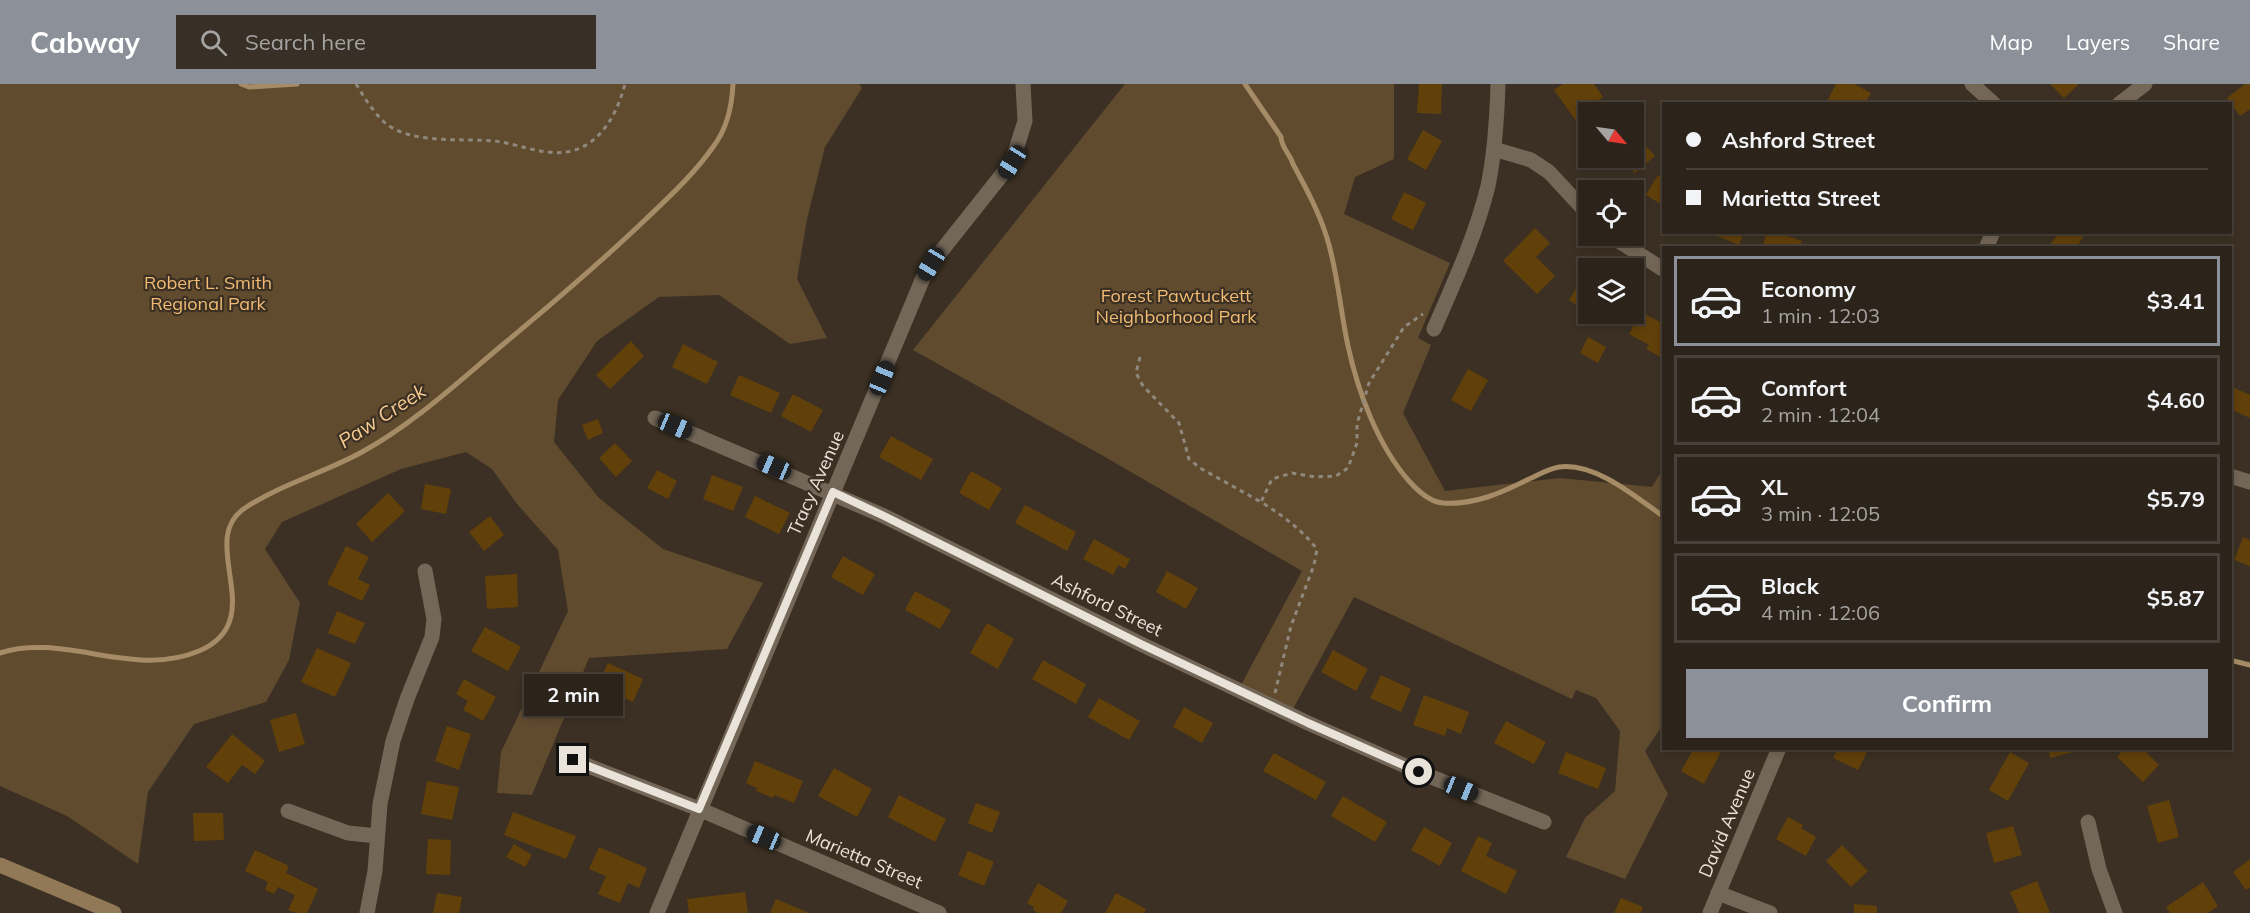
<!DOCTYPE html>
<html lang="en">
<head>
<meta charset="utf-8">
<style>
  :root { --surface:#2c241a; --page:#383027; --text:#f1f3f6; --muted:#a6a4a2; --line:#484139; --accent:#8c9099 }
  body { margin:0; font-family:Mulish,sans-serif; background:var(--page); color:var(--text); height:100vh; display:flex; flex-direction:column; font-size:22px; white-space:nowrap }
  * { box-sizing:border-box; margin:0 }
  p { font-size:20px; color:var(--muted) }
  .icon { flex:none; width:33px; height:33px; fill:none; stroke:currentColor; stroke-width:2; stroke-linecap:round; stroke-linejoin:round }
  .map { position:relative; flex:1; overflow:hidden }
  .side { position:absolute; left:1662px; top:162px; width:570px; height:504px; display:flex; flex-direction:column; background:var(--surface); border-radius:0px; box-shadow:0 3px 9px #0003,0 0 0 2px var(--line) }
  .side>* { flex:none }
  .banner { position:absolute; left:1662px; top:18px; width:570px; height:132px; border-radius:0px; box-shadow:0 3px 9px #0003,0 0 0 2px var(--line); display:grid; align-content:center; height:132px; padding:0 24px; background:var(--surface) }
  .needle { width:39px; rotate:119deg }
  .controls { position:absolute; left:1578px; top:18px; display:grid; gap:12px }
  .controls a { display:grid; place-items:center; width:66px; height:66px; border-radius:0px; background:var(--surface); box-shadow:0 3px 9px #0003,0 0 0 2px var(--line); font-size:30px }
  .end { position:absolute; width:27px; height:27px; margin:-14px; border:8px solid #eae3da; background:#111; box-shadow:0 0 0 3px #111 }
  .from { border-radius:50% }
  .bubble { position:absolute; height:42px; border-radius:0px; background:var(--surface); box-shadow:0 3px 9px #0003,0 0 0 2px var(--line); font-size:20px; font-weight:700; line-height:42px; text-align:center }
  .car { position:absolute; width:18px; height:36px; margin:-18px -9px; border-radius:8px; box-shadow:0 0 4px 2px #0007; background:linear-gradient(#222 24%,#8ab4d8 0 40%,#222 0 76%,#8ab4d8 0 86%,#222 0) }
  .banner b { display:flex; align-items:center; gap:21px; height:57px; font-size:22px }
  .banner b+b { border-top:2px solid var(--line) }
  .banner i { width:15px; height:15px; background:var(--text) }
  ul { padding:10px 0 0; list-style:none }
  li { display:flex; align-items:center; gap:18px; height:90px; margin:0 12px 9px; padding:0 12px; border:3px solid var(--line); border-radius:0px }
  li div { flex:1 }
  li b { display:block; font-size:22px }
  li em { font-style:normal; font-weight:700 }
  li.on { border-color:var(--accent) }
  li>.icon { width:54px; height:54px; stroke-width:1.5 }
  .cta { display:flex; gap:12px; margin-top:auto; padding:12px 24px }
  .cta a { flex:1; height:69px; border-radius:0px; background:var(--accent); color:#fff; font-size:24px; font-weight:700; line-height:69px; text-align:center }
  header { display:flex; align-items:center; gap:36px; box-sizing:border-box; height:84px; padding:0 30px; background:var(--accent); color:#fff }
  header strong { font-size:28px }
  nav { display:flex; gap:33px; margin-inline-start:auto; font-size:21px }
  .search { width:420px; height:54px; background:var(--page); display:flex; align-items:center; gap:15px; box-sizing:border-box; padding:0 21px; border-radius:0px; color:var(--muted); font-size:22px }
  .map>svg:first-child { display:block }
  .green { fill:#604b2f }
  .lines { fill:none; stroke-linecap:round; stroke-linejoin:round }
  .stream { stroke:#a68c66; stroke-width:5 }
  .building { fill:#61400a }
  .path { stroke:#91887d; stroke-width:3; stroke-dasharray:4.5 4.5; stroke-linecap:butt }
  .street { stroke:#736758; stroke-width:15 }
  .secondary { stroke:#917856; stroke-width:15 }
  .route { stroke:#eae3da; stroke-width:8 }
  .labels { text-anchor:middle; stroke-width:4.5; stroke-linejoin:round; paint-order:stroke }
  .park-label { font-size:18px; fill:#f1bb73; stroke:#3b3023 }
  .street-label { font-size:18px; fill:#eae3da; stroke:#3b3023 }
  .water-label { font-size:20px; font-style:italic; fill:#f7cc93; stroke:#3b3023 }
</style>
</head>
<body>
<header>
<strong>Cabway</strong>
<div class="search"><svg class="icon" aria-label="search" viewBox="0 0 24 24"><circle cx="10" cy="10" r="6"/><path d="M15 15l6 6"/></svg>Search here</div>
<nav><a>Map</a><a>Layers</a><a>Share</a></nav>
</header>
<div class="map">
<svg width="2250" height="829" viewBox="0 0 2250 829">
  <rect width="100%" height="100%" fill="#3b3023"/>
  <!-- green -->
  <path class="green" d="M0 0H859L862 4 825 63 807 135 797 195 827 254 790 260 719 211 659 213 597 257 558 316 554 358 599 414 663 465 763 499 727 565 589 574 532 711 497 709 501 668 568 527 558 466 517 420 492 385 466 368 401 385 282 438 265 465 300 519 289 576 266 618 194 640 148 708 138 780 67 732 0 702Z
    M1125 0H1394V75L1355 93 1344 130 1450 179 1418 254 1431 261 1403 329 1445 407 1560 394 1652 403 1663 385V641L1645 667 1668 710 1625 795 1566 773 1585 734 1615 707 1620 647 1596 614 1576 606 1572 615 1354 513 1293 625 1241 601 1302 487 1105 373 913 266Z"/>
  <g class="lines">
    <!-- stream -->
    <path class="stream" d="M241 0 249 3 297 0
      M1245 0 1281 53C1281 63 1290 70 1293 80 1306 104 1319 128 1327 154 1338 189 1340 226 1348 262 1358 308 1378 362 1409 397 1417 406 1430 418 1443 419 1475 421 1501 409 1529 395 1538 391 1548 385 1559 383 1595 378 1636 413 1664 433
      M0 569C64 548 132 595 199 567 272 536 195 457 245 424 281 400 324 389 362 368 415 339 460 296 506 258 554 218 601 178 646 135 670 112 694 90 713 63 727 45 732 22 733 0
      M2230 576 2250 581"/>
  </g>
  <!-- building -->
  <path class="building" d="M1419 0H1442L1441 30 1417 29Z
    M1563 0H1594L1603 13 1594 19 1600 28H1588V40L1582 45 1554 6Z
    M1836 0H1854L1871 9 1865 20H1832L1827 17Z
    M2050 0H2079L2064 14Z
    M2245 0H2250V25L2240 32 2227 14Z
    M1423 46 1442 57 1426 86 1407 75Z
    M1634 49 1655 72 1635 89 1623 76 1619 80 1613 74H1634Z
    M1658 91 1664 94V122L1646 111Z
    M1404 108 1426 119 1413 146 1391 135Z
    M1535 144 1550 159 1536 173 1555 192 1537 210 1503 177Z
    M1707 148H1744L1739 161Z
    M1767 148H1776L1802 157 1799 164H1762Z
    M2059 148H2086L2078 161 2082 164H2048Z
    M1582 195 1588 199V229L1569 216Z
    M1641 228 1664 240V275L1646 265 1649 261 1629 250Z
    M1590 230H1612L1605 239Z
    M1588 253 1606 263 1598 279 1580 269Z
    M631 257 644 272 610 305 596 291Z
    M683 260 718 278 707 300 672 283Z
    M1468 285 1488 296 1471 327 1451 316Z
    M739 291 780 309 771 329 730 311Z
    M2230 302 2250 311V334L2230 325Z
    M793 310 823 326 811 348 781 332Z
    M598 335 603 349 588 356 582 341Z
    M891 352 933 375 921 396 879 373Z
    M615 359 632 377 616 393 599 374Z
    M657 386 677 397 668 415 647 404Z
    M971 387 1002 404 989 426 959 409Z
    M712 391 743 403 733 427 703 415Z
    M425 400 451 405 446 430 421 425Z
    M388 409 405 427 372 458 356 440Z
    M755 412 790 429 779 450 745 433Z
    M1025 421 1076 448 1067 467 1015 439Z
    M490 432 504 451 484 467 469 448Z
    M2243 453 2250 456V482L2234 476Z
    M1094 455 1130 475 1125 485 1118 481 1113 491 1083 475Z
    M346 462 369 473 358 495 370 501 362 517 327 500Z
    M843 472 875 490 863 511 831 493Z
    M1167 487 1198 504 1186 525 1156 508Z
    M517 490 518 523 487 525 485 492Z
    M915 507 951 526 940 545 905 526Z
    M337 527 365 539 355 560 328 549Z
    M987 539 1014 555 998 585 970 569Z
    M485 543 521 563 508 587 471 567Z
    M317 564 351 579 335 613 301 598Z
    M1333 566 1368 585 1356 607 1321 588Z
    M1043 576 1086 600 1076 620 1032 595Z
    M608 579 643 595 633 618 597 602Z
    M1381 591 1411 605 1401 628 1370 614Z
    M464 595 496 613 483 637 463 626 468 617 456 610Z
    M1424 611 1469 628 1461 650 1447 644 1445 652 1413 641Z
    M1099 614 1140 637 1129 656 1088 633Z
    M1184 623 1213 639 1202 659 1173 643Z
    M296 629 305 660 279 668 270 636Z
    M1506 637 1546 658 1534 680 1494 659Z
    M447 642 471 650 459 686 435 677Z
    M232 650 265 677 255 690 242 681 228 699 206 683Z
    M1694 664H1723L1704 700 1681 687Z
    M1838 664H1869L1858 686 1833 674Z
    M2048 664H2084L2085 665 2050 674Z
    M2125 664H2142L2159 681 2143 698 2117 673Z
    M1566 668 1606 684 1598 705 1558 689Z
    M2010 668 2029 679 2008 717 1989 706Z
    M1274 669 1326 698 1316 716 1263 687Z
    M755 677 803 697 794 719 775 711 773 714 756 707 757 704 746 699Z
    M834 684 872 705 857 733 818 712Z
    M427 697 459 703 452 736 421 730Z
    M899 711 946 735 935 758 888 733Z
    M1343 712 1387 738 1375 758 1331 732Z
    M2169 716 2179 753 2158 759 2147 722Z
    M976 719 1000 728 992 749 968 739Z
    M513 728 576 752 566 775 504 751Z
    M193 729H223L224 756 194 757Z
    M1788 733 1803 741 1801 744 1816 753 1806 772 1776 755Z
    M2013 742 2022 771 1994 779 1986 749Z
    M1424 743 1452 759 1440 782 1411 766Z
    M1478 752 1492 759 1486 772 1517 787 1506 810 1461 787Z
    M428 755 451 756 450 791 426 790Z
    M514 760 532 771 525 783 506 773Z
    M1842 761 1868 787 1851 803 1826 777Z
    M599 763 647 784 639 804 628 799 620 819 598 810 606 792 589 785Z
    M255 766 289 782 286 789 318 805 307 829H296L288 826 295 811 278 803 274 810 265 806 268 798 245 787Z
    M968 767 994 778 984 802 958 791Z
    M2250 775V803L2246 806 2233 788Z
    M2037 797 2050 829H2019L2010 808Z
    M2203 798 2218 822 2208 829H2170L2166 823Z
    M1038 799 1068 817 1061 829H1038L1033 826 1034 823 1027 819Z
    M745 808 748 829H689L687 815Z
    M437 809 462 813 459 829H433Z
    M1116 809 1146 825 1144 829H1105Z
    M1621 814 1643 823 1641 829H1614Z
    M776 815 809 829H770Z
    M1854 820 1877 822V829H1854Z"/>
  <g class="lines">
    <!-- path -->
    <path class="path" d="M356 0C364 13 372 26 383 37 408 61 462 54 494 57 512 59 529 66 548 68 592 74 615 38 625 0
      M1140 273 1136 289 1143 302 1179 339 1189 375 1200 384 1261 418
      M1275 609 1291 542 1314 481 1317 465C1301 445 1282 431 1261 418L1272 395 1292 389 1315 393 1336 392 1348 384 1357 359V340L1369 299 1404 243 1423 230"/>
    <!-- street -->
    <path class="street" d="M1972 0 1994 20
      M2119 20 2145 0
      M1494 65 1531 76 1549 88 1588 130
      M1611 152 1664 186
      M1986 164 1993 148
      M1434 245C1454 199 1476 151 1488 102 1495 68 1497 34 1498 0
      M655 334 884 432 1143 561 1308 639 1419 688 1544 738
      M2230 392 2250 398
      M573 676 699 725 939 829
      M288 727 348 749 377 752
      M2088 738 2099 785 2115 829
      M1718 809 1770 829
      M367 829 375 787 380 720 393 657 407 615 432 553 434 535 425 487
      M657 829 923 194 931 180 1012 78 1025 37 1023 0
      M1710 829 1779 664"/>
    <!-- secondary -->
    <path class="secondary" d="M0 781 114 829"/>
  </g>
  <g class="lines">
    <!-- route -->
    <path class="route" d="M573 676 699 725 833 408 884 432 1143 561 1308 639 1419 688"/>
  </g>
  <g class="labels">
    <!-- park labels -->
    <g class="park-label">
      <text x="208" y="205">Robert L. Smith<tspan x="208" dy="21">Regional Park</tspan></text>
      <text x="1176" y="218">Forest Pawtuckett<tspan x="1176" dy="21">Neighborhood Park</tspan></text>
    </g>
    <!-- street labels -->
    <g class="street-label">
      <text transform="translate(816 399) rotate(-66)" y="6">Tracy Avenue</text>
      <text transform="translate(1107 521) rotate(26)" y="6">Ashford Street</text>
      <text transform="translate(1727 739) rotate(-67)" y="6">David Avenue</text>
      <text transform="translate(864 775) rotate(23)" y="6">Marietta Street</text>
    </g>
    <!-- water labels -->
    <g class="water-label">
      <text transform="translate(382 332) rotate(-33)" y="7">Paw Creek</text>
    </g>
  </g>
</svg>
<div class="controls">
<a><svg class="needle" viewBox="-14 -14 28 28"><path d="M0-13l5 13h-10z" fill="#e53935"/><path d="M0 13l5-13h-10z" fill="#a6a4a2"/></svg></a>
<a><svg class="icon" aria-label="locate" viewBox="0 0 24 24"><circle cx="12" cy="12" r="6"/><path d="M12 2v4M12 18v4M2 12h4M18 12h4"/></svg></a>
<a><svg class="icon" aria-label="layers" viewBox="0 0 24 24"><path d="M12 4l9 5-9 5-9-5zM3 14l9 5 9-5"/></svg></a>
</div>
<i class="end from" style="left:1419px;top:688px"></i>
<i class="end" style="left:573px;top:676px"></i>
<div class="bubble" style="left:524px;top:590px;width:99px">2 min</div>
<i class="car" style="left:1012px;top:78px;rotate:212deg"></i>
<i class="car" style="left:931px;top:180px;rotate:211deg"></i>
<i class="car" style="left:882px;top:294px;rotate:22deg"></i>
<i class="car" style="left:675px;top:342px;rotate:113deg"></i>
<i class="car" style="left:774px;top:383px;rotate:293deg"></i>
<i class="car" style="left:1461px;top:705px;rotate:112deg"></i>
<i class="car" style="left:764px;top:753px;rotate:293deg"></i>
<div class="banner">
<b><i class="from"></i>Ashford Street</b>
<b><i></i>Marietta Street</b>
</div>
<section class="side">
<ul>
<li class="on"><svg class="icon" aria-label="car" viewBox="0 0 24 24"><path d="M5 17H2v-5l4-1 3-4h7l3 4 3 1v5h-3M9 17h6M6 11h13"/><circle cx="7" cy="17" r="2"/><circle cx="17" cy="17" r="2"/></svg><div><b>Economy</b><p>1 min · 12:03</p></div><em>$3.41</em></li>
<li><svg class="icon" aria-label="car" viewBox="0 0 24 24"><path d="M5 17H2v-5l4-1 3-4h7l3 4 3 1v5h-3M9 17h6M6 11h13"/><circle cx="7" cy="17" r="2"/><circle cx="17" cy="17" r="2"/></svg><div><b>Comfort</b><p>2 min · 12:04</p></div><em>$4.60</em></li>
<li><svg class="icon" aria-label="car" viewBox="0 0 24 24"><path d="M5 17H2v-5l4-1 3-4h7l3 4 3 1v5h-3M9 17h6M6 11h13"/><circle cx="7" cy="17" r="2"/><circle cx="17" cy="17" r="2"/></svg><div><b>XL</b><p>3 min · 12:05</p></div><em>$5.79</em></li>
<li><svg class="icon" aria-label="car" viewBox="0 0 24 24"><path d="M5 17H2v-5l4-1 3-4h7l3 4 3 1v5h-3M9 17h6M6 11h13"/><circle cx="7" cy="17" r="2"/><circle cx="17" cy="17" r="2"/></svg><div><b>Black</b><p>4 min · 12:06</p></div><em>$5.87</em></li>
</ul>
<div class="cta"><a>Confirm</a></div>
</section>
</div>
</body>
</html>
